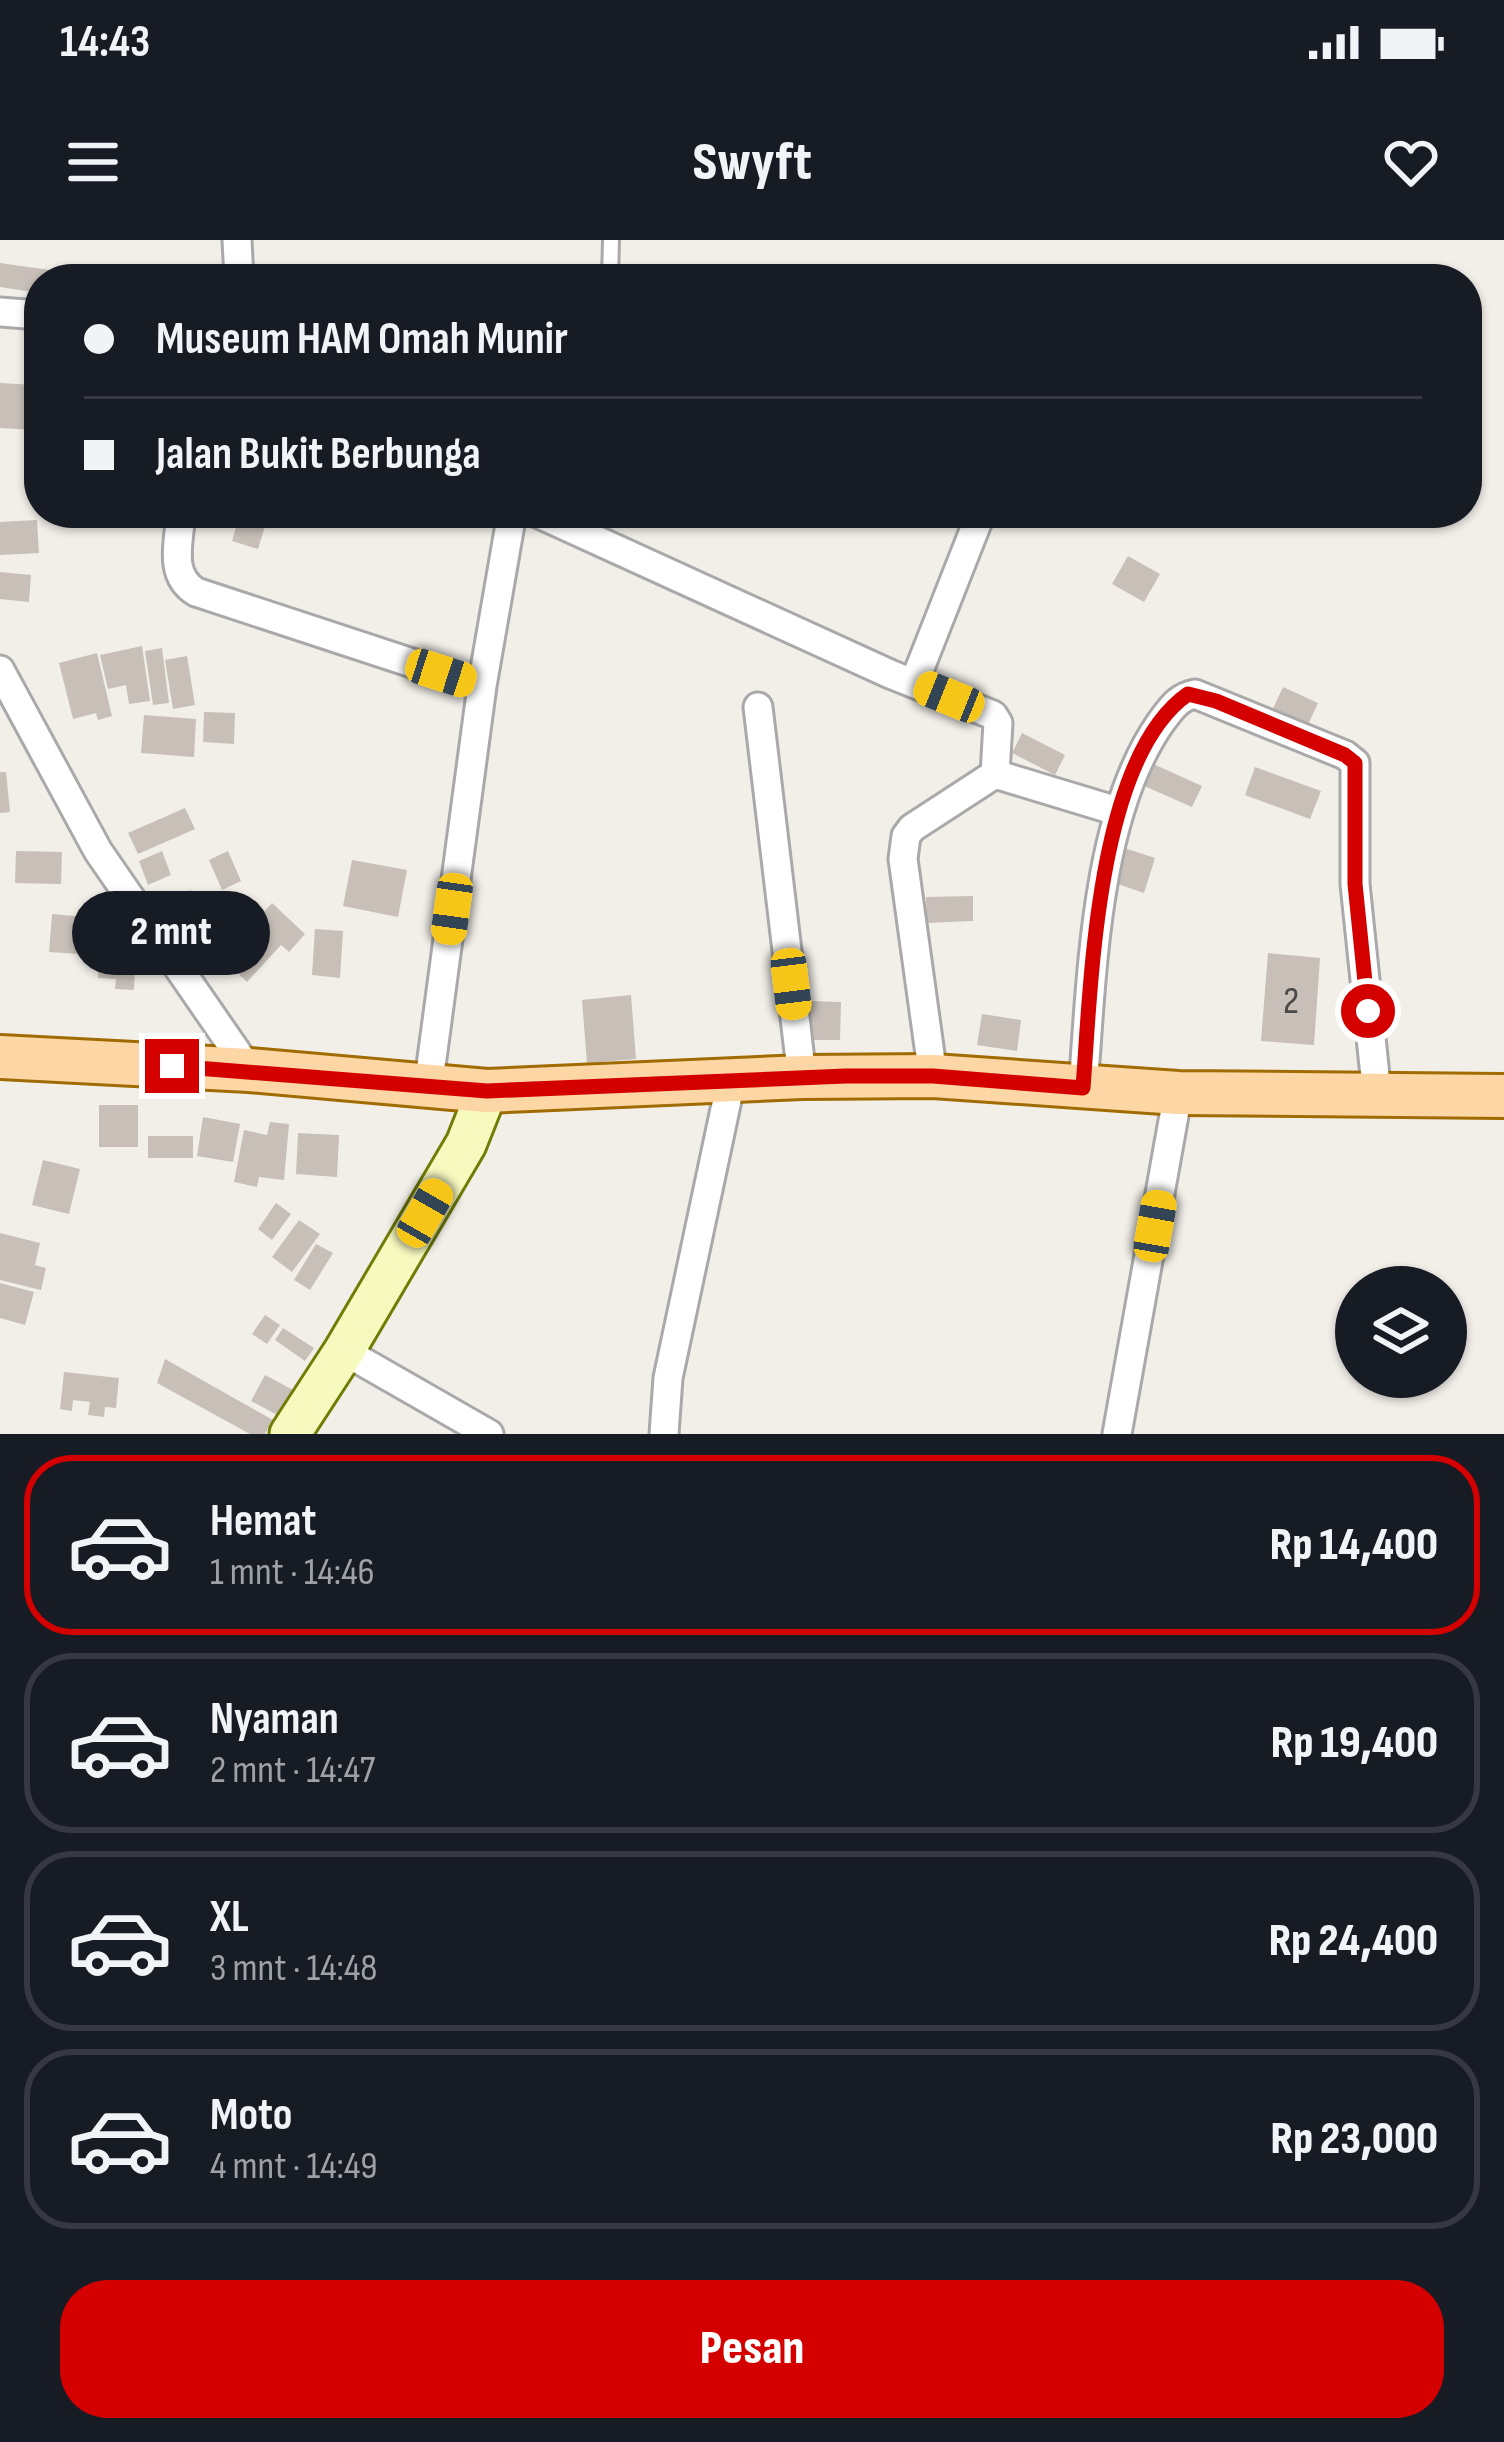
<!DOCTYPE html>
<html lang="id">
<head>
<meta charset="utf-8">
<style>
  :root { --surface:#171b24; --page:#20242c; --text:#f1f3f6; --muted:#9ea1a6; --line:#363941; --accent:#d40000 }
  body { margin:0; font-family:"Sofia Sans Condensed",sans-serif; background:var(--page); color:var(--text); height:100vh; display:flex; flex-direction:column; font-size:45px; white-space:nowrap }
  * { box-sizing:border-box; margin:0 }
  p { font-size:39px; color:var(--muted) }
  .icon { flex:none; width:66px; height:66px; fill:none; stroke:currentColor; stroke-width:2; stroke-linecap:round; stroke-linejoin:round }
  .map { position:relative; height:1194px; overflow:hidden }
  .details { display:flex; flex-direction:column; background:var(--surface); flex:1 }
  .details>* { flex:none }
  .top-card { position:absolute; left:24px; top:24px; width:1458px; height:264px; border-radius:48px; box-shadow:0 3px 9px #0004; display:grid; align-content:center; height:264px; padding:0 60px; background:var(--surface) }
  .controls { position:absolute; left:1335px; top:1026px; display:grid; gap:24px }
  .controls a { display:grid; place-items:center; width:132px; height:132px; border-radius:50%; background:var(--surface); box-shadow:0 3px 9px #0004; font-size:60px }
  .end { position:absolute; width:54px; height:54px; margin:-27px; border:15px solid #d40000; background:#fff; box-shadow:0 0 0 6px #fff }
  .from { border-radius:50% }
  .bubble { position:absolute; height:84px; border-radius:42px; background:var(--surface); box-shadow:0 3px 9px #0004; font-size:39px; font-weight:800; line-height:84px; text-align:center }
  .car { position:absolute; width:36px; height:72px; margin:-36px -18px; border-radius:15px; box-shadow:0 0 9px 3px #0007; background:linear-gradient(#f5c518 24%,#345 0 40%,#f5c518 0 76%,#345 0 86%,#f5c518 0) }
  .top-card b { display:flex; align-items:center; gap:42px; height:114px; font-size:45px }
  .top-card b+b { border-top:3px solid var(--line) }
  .top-card i { width:30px; height:30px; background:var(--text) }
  ul { padding:21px 0 0; list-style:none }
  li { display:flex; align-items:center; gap:36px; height:180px; margin:0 24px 18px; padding:0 36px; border:6px solid var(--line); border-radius:48px }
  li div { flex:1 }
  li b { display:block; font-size:45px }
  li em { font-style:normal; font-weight:800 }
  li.on { border-color:var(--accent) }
  li>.icon { width:108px; height:108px; stroke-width:1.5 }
  .button { display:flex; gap:24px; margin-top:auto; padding:24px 60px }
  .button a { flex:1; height:138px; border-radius:48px; background:var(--accent); color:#fff; font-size:48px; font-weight:800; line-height:138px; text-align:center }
  .status { display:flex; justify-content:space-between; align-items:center; height:84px; padding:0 60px; background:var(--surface); direction:ltr }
  .status svg { height:33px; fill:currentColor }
  header { display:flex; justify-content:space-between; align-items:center; height:156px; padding:0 60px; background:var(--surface); font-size:54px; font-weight:800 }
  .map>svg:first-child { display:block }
  .building { fill:#c7bfb8 }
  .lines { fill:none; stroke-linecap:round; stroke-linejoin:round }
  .lane-casing { stroke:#a9a9a9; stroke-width:20 }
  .street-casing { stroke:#a9a9a9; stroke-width:33 }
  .secondary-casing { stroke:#707d05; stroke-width:45 }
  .primary-casing { stroke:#a06b00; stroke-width:48 }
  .lane { stroke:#fff; stroke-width:14 }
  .street { stroke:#fff; stroke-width:27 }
  .secondary { stroke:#f7fabf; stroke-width:39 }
  .primary { stroke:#fcd6a4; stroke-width:42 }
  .route { stroke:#d40000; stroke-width:15 }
  .labels { text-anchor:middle; stroke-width:9; stroke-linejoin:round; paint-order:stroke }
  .number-label { font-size:39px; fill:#4b4948 }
</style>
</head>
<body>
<div class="status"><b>14:43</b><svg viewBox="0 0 49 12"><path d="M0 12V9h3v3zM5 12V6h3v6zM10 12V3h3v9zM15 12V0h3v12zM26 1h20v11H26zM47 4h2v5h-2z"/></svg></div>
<header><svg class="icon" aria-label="menu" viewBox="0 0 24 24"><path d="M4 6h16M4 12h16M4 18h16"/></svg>Swyft<svg class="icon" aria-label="heart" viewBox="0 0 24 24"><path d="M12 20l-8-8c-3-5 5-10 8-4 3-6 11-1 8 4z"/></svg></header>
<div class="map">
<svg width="1504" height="1194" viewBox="0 0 1504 1194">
  <rect width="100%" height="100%" fill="#f2efe9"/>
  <!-- building -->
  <path class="building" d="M0 23 71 33 70 39H39V53L0 47Z
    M0 143 36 145 34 190 0 188Z
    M240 273H269L258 309 232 301Z
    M37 280 39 313 0 315V282Z
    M1128 316 1160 334 1144 362 1112 344Z
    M0 332 31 335 29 362 0 359Z
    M142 406 150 461 129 464 126 445 108 449 100 415Z
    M162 408 169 463 153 465 145 411Z
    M97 413 112 476 98 480 96 473 73 479 59 423Z
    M187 416 195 465 173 469 165 420Z
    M1283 447 1318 463 1305 491 1270 475Z
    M204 472 235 473 234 504 203 502Z
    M144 475 196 479 194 517 141 513Z
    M1022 493 1065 515 1055 535 1012 513Z
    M1151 523 1202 546 1192 567 1142 545Z
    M1255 527 1321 551 1310 579 1245 555Z
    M0 532H6L10 572 0 573Z
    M185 568 195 589 138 614 128 593Z
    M1118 606 1155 618 1144 653 1106 640Z
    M16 611 62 612 61 644 15 643Z
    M162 611 171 635 148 645 139 621Z
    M228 611 241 641 222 650 209 620Z
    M352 620 407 630 398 677 343 666Z
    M191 650 204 689 163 702 151 663Z
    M973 656V681L927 683 926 657Z
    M272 663 305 694 289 712 281 705 247 742 222 718Z
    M52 674 96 678 94 715 49 712Z
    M315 689 343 691 340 738 312 735Z
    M99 706 136 708 134 750 115 749 116 739 98 738Z
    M1268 713 1320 718 1314 805 1261 801Z
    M631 755 636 819 587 823 582 760Z
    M810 761 841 762 840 800H809Z
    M982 774 1021 780 1017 811 977 805Z
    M99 865H138V907H99Z
    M203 877 240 884 233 922 197 916Z
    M270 882 289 884 284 940 259 937 257 947 234 942 244 890 267 895Z
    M298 893 339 895 337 937 296 934Z
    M148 896H193V918H148Z
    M43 920 80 929 69 974 32 965Z
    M276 963 291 974 272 1000 258 989Z
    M299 980 320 994 292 1032 272 1017Z
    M0 993 40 1003 35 1025 46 1028 41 1050 0 1040Z
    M316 1004 333 1013 310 1050 294 1040Z
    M0 1043 34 1052 25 1085 0 1078Z
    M265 1075 280 1085 267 1104 252 1094Z
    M283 1088 314 1108 305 1121 275 1100Z
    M165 1119 273 1180 265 1194H250L157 1143Z
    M64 1132 119 1138 116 1168 105 1167 104 1177 88 1175 90 1162 73 1160 72 1171 60 1169Z
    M265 1135 295 1151 281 1177 251 1161Z"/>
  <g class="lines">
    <defs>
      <path id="lane" d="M610 39 611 0
        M591 298 593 273"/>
      <path id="street" d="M237 0 239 39
        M0 72 39 75
        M181 273C179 302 168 335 196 352L482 446
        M537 273 890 434 993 475 998 483 995 534 1117 571
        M0 430 98 611 249 830
        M914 443 981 273
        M758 467 802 837
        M933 836 903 619 906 596 912 588 995 534
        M428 848 482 446 512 273
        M1083 848C1092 735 1095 576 1161 482 1171 469 1178 457 1195 454L1345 515 1355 523V644L1377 855
        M344 1111 489 1194
        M664 1194 668 1138 731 841
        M1117 1194 1178 853"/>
      <path id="secondary" d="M290 1194 344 1111 466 904 487 851"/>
      <path id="primary" d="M0 817 249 830 487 851 802 837 933 836 1178 853 1504 856"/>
    </defs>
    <!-- lane casing -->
    <use href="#lane" class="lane-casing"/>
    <!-- street casing -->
    <use href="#street" class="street-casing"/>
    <!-- secondary casing -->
    <use href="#secondary" class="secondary-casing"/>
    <!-- primary casing -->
    <use href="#primary" class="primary-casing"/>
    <!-- lane -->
    <use href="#lane" class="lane"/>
    <!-- street -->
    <use href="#street" class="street"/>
    <!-- secondary -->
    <use href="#secondary" class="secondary"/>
    <!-- primary -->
    <use href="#primary" class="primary"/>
  </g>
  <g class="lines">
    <!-- route -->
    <path class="route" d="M172 826 487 851 846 836H933L1083 848C1091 745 1096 518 1188 454L1216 461 1345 515 1355 523V644L1368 771"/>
  </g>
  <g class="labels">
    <!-- number labels -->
    <g class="number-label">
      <text x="1291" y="773">2</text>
    </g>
  </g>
</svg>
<div class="controls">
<a><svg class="icon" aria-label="layers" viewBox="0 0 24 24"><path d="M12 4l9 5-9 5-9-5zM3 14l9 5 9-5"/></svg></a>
</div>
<i class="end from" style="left:1368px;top:771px"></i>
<i class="end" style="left:172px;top:826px"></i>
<div class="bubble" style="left:72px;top:651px;width:198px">2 mnt</div>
<i class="car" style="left:441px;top:433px;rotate:108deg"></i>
<i class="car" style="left:949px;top:457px;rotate:292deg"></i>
<i class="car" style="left:452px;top:669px;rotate:188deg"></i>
<i class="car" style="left:791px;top:744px;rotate:173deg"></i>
<i class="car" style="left:425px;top:973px;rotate:30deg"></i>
<i class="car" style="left:1155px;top:986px;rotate:10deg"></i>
<div class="top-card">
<b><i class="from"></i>Museum HAM Omah Munir</b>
<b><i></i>Jalan Bukit Berbunga</b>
</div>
</div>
<section class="details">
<ul>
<li class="on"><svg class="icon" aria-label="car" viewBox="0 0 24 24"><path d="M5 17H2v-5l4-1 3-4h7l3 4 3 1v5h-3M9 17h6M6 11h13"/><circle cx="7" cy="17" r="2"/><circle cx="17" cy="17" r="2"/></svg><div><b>Hemat</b><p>1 mnt · 14:46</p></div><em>Rp 14,400</em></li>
<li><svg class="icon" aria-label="car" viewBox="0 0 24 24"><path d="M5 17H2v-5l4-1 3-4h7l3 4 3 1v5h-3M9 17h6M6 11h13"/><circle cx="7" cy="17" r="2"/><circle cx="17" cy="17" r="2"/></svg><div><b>Nyaman</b><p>2 mnt · 14:47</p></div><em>Rp 19,400</em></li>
<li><svg class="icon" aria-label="car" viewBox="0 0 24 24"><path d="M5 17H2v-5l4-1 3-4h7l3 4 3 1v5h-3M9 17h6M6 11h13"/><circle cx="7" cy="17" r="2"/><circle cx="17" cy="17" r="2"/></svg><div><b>XL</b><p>3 mnt · 14:48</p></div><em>Rp 24,400</em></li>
<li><svg class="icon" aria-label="car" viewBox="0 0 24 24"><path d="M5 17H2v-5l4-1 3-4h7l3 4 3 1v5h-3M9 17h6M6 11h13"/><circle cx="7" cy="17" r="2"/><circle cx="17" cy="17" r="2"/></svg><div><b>Moto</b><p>4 mnt · 14:49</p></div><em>Rp 23,000</em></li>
</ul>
<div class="button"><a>Pesan</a></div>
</section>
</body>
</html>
